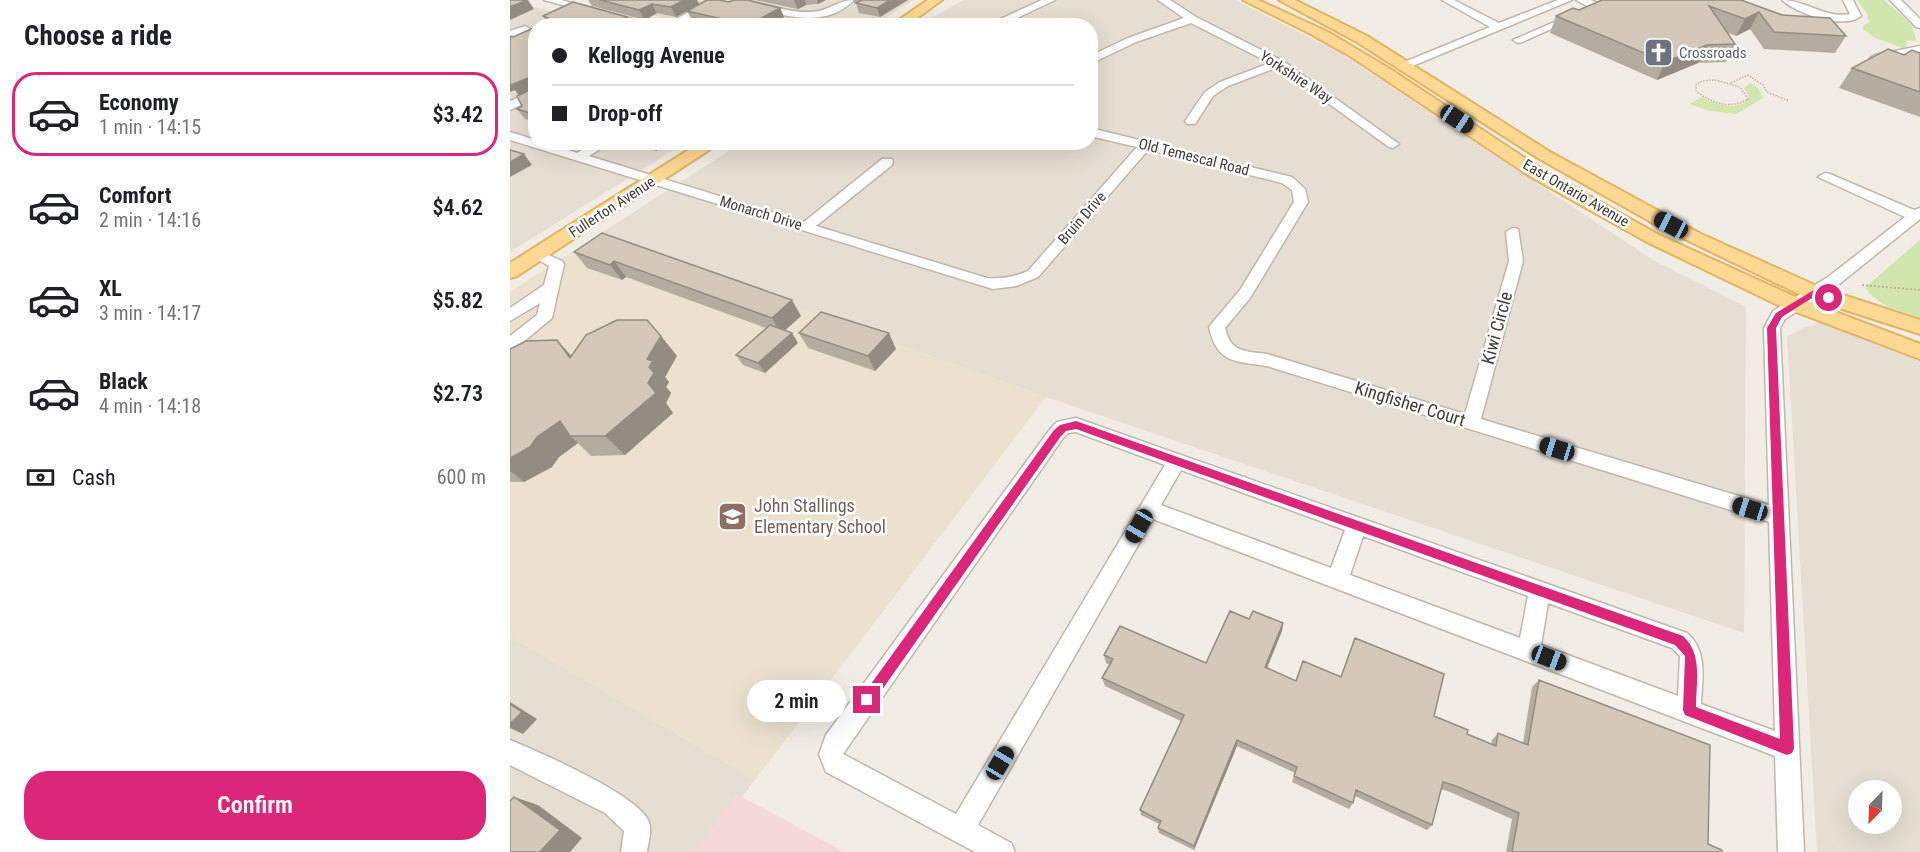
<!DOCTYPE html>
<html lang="en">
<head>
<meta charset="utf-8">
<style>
  :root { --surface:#fff; --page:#f6f6f6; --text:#202124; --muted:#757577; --line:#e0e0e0; --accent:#db2777 }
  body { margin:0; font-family:"Roboto Condensed",sans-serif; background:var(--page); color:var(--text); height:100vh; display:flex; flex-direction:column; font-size:22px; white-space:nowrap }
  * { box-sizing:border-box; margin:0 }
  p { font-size:20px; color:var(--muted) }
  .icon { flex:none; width:33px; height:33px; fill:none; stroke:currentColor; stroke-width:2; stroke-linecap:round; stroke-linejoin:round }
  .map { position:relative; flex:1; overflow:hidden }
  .panel { display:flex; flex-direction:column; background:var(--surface); width:510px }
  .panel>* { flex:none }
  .banner { position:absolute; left:18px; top:18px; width:570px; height:132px; border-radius:24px; box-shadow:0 6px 24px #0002; display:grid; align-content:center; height:132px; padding:0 24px; background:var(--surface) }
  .needle { width:39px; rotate:203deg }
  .fabs { position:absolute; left:1338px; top:780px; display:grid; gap:12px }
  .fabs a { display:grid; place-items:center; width:54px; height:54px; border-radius:50%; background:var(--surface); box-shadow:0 6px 24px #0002; font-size:30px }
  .end { position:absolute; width:27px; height:27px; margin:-14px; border:8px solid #db2777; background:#fff; box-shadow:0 0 0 3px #fff }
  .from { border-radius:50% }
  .bubble { position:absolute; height:42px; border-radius:21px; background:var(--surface); box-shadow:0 6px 24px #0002; font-size:20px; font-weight:600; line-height:42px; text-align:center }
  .car { position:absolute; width:18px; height:36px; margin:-18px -9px; border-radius:8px; box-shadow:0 0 4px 2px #0007; background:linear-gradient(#222 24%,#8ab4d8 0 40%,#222 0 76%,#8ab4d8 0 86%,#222 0) }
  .banner b { display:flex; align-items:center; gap:21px; height:57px; font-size:22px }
  .banner b+b { border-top:2px solid var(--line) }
  .banner i { width:15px; height:15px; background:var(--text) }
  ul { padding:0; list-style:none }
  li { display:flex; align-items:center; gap:18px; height:84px; margin:0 12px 9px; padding:0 12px; border:3px solid transparent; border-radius:24px }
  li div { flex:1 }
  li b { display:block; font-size:22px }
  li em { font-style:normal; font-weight:600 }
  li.active { border-color:var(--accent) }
  li>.icon { width:54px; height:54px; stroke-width:1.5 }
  h2 { padding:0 24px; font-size:27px; line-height:72px }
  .pay { display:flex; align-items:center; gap:15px; height:66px; padding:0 24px; font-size:22px }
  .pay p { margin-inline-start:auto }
  .primary-button { display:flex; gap:12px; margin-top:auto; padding:12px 24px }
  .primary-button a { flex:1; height:69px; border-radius:24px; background:var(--accent); color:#fff; font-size:24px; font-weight:600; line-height:69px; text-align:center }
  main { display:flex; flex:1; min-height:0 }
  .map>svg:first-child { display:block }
  .residential { fill:#e6ded2; fill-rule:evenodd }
  .education { fill:#ebe1ce }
  .medical { fill:#f3d9d7 }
  .green { fill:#d0e6ad }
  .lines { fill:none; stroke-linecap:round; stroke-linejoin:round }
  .minor-casing { stroke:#c0b7aa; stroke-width:3 }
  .major-casing { stroke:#e2b462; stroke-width:4 }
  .path-far1 { stroke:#bfaf98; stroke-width:1.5; stroke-dasharray:1.5 1.5; stroke-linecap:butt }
  .path { stroke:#bfaf98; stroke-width:2; stroke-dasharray:2 2; stroke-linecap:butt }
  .minor { fill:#fff; fill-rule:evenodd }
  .major { fill:#fdd892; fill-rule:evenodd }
  .wall { fill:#b5aca0 }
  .shaded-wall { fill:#948c82 }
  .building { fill:#d3c8ba; stroke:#948c82; stroke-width:1.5 }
  .route { fill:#db2777 }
  .labels { text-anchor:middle; stroke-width:5; stroke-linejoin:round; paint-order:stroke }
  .far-worship-label { font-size:15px; fill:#5b616d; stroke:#fff; text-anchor:start }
  .far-street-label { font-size:15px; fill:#443d34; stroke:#fff }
  .street-label { font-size:18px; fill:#443d34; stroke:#fff }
  .education-label { font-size:18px; fill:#785e54; stroke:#fff; text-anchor:start }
</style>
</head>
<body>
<main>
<section class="panel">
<h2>Choose a ride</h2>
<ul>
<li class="active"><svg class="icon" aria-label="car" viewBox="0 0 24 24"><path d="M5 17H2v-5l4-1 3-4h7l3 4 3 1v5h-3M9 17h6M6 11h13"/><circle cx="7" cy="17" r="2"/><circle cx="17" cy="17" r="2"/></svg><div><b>Economy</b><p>1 min · 14:15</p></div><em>$3.42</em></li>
<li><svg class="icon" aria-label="car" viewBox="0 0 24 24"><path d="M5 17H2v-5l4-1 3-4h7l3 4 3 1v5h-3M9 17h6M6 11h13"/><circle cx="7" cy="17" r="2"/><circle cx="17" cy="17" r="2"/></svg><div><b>Comfort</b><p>2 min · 14:16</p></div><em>$4.62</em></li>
<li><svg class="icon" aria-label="car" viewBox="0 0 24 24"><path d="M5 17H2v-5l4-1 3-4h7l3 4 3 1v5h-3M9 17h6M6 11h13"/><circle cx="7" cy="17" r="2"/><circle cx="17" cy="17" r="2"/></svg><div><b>XL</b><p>3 min · 14:17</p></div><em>$5.82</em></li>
<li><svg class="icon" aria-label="car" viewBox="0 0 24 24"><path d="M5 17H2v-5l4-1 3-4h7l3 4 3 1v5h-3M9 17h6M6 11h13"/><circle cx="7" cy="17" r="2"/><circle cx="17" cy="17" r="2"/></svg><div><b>Black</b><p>4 min · 14:18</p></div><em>$2.73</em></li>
</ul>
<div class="pay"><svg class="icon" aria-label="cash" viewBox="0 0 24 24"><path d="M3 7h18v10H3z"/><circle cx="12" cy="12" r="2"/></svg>Cash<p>600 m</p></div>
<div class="primary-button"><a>Confirm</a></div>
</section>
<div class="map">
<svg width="1410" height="852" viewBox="0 0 1410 852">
  <rect width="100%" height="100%" fill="#f2ede4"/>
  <!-- residential -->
  <path class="residential" d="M77 0H404L363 26 184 25Z
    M454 0H725L827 51 1143 260 1236 307 1234 633 536 397 85 237 231 143 580 142V26L409 25Z
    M0 1 98 25 26 26V142L175 143 0 252Z
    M1308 322 1410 360V852H1307L1277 336ZM1348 790H1382V824H1348Z
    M0 636 245 780 191 852H0Z"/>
  <!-- education -->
  <path class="education" d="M85 237 536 397 245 780 0 636V292Z"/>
  <!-- medical -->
  <path class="medical" d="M227 794 334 852H184Z"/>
  <!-- green -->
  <path class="green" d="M1347 0H1374L1401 24 1407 41 1397 40 1396 47 1393 48 1365 38 1353 29 1354 25 1361 21 1357 19 1358 15Z
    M1241 83 1248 88 1253 98 1226 114 1200 111 1179 104 1192 97C1204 104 1232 113 1239 97L1234 88Z
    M1410 240V318C1390 311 1370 307 1356 289L1358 285Z"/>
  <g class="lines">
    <defs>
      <path id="minor" d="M34 0H51L149 26H130Z
        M201 0H214L167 26H153Z
        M222 0C249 0 273 13 300 12 318 12 327 0 344 0 317 27 282 18 249 9 240 7 229 5 222 0Z
        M532 0H545L490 26H475Z
        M648 0H660L686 17 773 61 889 144 883 148 879 147 768 67 718 86 703 96 685 124H677L675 121 695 92 710 82 760 63 681 23 626 42 580 64V56L618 38 674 18Z
        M932 0H944L989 23 1048 0H1062L900 67H892V63L980 27Z
        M1066 0H1080L1088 3 1089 8 1012 42 1008 43 1003 40 1079 7Z
        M1272 0C1296 0 1315 19 1340 14L1333 0H1343L1351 16C1333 30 1288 14 1272 0Z
        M1380 0H1391L1410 19V28L1406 27Z
        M15 26 20 29 19 31 0 38V31Z
        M1410 46V52L1365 61 1360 58 1365 55Z
        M26 90V98L0 110V101Z
        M580 128 782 177 795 189 798 202 740 298 715 328C721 353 735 351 757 354L955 414 999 261 996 232 1003 228 1008 229 1013 261 971 419 1259 505 1254 328 1263 311 1318 277 1395 217 1308 177 1315 173 1320 174 1404 210 1410 208V219L1328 285 1275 319 1270 328 1294 852H1268L1265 756 643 519 468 825 501 843 505 852H465L316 772 309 754 316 735 541 428 547 422 566 418 1177 633C1198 651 1192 679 1191 704L1265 731 1259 522 757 366C724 361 707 363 699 327L730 290 784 202 782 190 772 183 638 150 528 277 506 286 483 289 0 140V132L26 140V142H34L67 153 85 142H101L79 156 294 222 372 159H382L383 162 382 165 306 226 477 278C492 279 504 277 518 271L627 147 580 136ZM566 432 655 465 446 814 333 754 553 438 558 433ZM671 470 835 530 821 568 651 505ZM853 536 1018 596 1010 638 840 575ZM1038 603 1162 648 1170 656 1168 696 1031 645Z
        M27 250 52 261 54 264 42 318 6 348 0 350V336L27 315 30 303 0 321V308L34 285 39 266 20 255 22 252Z
        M0 740C29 752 126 794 138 820 143 830 138 842 137 852H111L114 831 95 813 0 765Z"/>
      <path id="major" d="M418 0H432L396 26H380Z
        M733 0H748L818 32 880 69 1033 170 1149 235 1281 295 1410 344V359L1268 305 1137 242 1021 177 840 56 799 33Z
        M769 0H785L857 36 1040 152 1191 234 1309 287 1410 320V334L1295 297 1150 227 1028 158 847 42Z
        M191 142H211L7 276 0 278V263Z"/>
    </defs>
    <!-- minor casing -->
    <use href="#minor" class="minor-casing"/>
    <!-- major casing -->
    <use href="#major" class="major-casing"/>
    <!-- path-far1 -->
    <path class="path-far1" d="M1205 80 1230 87 1238 99C1221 110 1201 103 1186 91V85L1192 81Z
      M1221 83 1238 75 1253 85 1257 92 1279 101"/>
    <!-- path -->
    <path class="path" d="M1352 285 1410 290"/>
    <!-- minor -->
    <use href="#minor" class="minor"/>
    <!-- major -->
    <use href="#major" class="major"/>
  </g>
  <!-- wall -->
  <path class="wall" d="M78 0H187L189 4 166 17 147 13 135 20 82 6Z
    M245 0H316L308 4 296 5 288 9Z
    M343 0H398L370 17 349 13 346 3H344Z
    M1231 0 1336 36 1325 53 1254 49 1240 29 1226 36 1218 33 1225 44 1216 62 1188 63 1147 80 1040 33 1046 16 1069 10Z
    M219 2 270 8 274 17 259 26H203L182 20 177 11Z
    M33 16 122 26 37 22Z
    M26 27V122L15 119 7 109 12 106 8 95 5 90 0 92V36L3 37Z
    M1410 53V117L1329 88 1342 68 1394 55Z
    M125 142H161L146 151 127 145Z
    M92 233 291 316 275 330 288 343 255 373 233 365 226 355 256 328 116 277 112 280 77 268 64 252Z
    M289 333 386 349 365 371 298 348Z
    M151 336 167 356 155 377 159 382 156 387 161 393 156 403 163 413 115 455 81 456 68 443 49 457 42 467 14 482H0V349L61 356Z
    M739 619 773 623 772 631 757 668 786 681 924 716 957 734 981 744 982 740 988 733 1013 743 1022 687 1029 680 1198 844 1212 852H996L1002 819 940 792 931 789 922 825 917 830 845 796 843 803 839 809 782 782 785 773 727 746 684 850 649 833 648 828 649 824 631 815 630 810 671 721 595 686 592 678 600 665 596 663 594 655 696 663Z"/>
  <!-- shaded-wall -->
  <path class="shaded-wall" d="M18 0 24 9 0 20V7Z
    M174 0H187L189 4 166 17 161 7Z
    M284 0H295L296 5 288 9Z
    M307 0H316L308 4Z
    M380 0H398L370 17 367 8Z
    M142 4 147 13 135 20 129 10Z
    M270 8 274 17 259 26 238 25Z
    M1249 12 1240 29 1226 36 1235 19Z
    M117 17 122 26H101Z
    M1197 45 1188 63 1147 80 1155 62Z
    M18 78 25 88 9 95 5 90 0 92V82Z
    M141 142H161L146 151Z
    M14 154 22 165 0 177V162Z
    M104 261 116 277 112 280 100 265Z
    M282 300 291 316 271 334 262 318Z
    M282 333 288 343 255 373 248 363Z
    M379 333 386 349 365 371 358 356Z
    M151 336 167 356 155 377 159 382 156 387 161 393 156 403 163 413 115 455 95 436 139 367 137 359Z
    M47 340 66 361 60 358Z
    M50 421 60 436 68 443 49 457 42 467 14 482 0 471V458L27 437Z
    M773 623 772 631 754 675 755 667Z
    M0 702 27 719 13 734 0 728Z
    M727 740V746L684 850V846Z
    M4 797 28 805 72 838 60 852H30Z"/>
  <!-- building -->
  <path class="building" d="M0 0H17L0 7Z
    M90 0H174L161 7 142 4 129 10Z
    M197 0H209L219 2 224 0H237L270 8 238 25 177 11Z
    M352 0H380L367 8 346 3Z
    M1092 0H1231L1272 15 1320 18 1336 36 1264 32 1249 12 1235 19 1199 6 1225 44 1197 45 1155 62 1046 16 1063 8 1069 10Z
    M63 2 117 17 101 26H30L43 20 33 16Z
    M26 27V115L7 109 12 106 7 96 20 90 21 80 18 78 1 85 0 83V36L3 37Z
    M1378 49 1394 55 1402 50 1410 53V92L1342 68Z
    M0 150 14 154 0 162Z
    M92 233 282 300 262 318 104 261 100 265 64 252Z
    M311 312 379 333 358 356 289 333Z
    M107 320H137L151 336 137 359 143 361 139 367 144 373 138 383 146 393 95 436H60L50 421 27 437 20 447 0 458V349L16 341 47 340 60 358 76 335Z
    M260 325 282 333 248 363 226 355Z
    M720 611 739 619 743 611 773 623 755 667 786 681 793 661 831 677 845 638 934 674 924 716 958 730 957 734 986 746 988 733 1018 745 1029 680 1200 745 1198 844 1212 850V852H1002L1009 813 946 786 933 782 922 825 846 790 843 803 784 776 787 767 727 740 684 846 648 828 651 821 630 810 674 715 592 678 603 659 594 655 610 626 696 663Z
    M0 704 12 712 0 724Z
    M4 797 50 830 30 852H0V801Z"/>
  <!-- route -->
  <path class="route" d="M1304 290 1323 298 1319 300 1305 296 1272 317 1266 328 1284 748 1282 753 1277 755 1175 715 1173 710 1175 656 1165 645 566 429 556 431 551 436 362 704 357 706 353 704 351 700 353 695 544 430 550 425 566 421 1173 636C1193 654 1186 682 1186 707L1270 739 1257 328 1266 313Z"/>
  <!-- icons -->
  <defs>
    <symbol id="church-square" viewBox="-11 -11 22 22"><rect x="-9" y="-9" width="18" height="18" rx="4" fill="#6b7280" stroke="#fff"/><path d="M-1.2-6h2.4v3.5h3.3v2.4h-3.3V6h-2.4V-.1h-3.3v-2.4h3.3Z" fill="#fff"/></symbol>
    <symbol id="school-square" viewBox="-11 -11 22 22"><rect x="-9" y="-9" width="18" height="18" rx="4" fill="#8d6e63" stroke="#fff"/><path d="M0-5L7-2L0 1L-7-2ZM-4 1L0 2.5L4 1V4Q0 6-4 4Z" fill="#fff"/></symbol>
  </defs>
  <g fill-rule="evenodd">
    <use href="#church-square" x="1132" y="36" width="33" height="33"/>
    <use href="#school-square" x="206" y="500" width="33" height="33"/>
  </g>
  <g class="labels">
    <!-- far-worship labels -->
    <g class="far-worship-label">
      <text x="1169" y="58">Crossroads</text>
    </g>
    <!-- far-street labels -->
    <g class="far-street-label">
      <text transform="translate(786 77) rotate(33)" y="5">Yorkshire Way</text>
      <text transform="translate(684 157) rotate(14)" y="5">Old Temescal Road</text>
      <text transform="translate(1066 193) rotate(30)" y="5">East Ontario Avenue</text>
      <text transform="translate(102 207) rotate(-33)" y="5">Fullerton Avenue</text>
      <text transform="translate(251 213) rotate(17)" y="5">Monarch Drive</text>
      <text transform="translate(572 218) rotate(-49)" y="5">Bruin Drive</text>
    </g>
    <!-- street labels -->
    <g class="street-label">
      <text transform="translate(987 328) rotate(-75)" y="6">Kiwi Circle</text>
      <text transform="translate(900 404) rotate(17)" y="6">Kingfisher Court</text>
    </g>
    <!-- education labels -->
    <g class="education-label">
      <text x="244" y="512">John Stallings<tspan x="244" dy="21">Elementary School</tspan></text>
    </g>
  </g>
</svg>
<div class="fabs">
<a><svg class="needle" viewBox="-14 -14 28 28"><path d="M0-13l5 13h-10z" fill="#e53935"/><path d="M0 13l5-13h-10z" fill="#757577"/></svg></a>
</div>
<i class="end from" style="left:1319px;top:298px"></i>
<i class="end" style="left:357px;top:700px"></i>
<div class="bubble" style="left:237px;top:680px;width:99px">2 min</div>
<i class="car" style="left:947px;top:119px;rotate:123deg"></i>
<i class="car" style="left:1161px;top:225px;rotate:298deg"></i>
<i class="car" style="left:1047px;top:449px;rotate:287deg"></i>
<i class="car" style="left:1240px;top:509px;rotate:287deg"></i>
<i class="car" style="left:629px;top:526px;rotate:210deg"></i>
<i class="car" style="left:1039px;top:658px;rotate:111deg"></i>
<i class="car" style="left:490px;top:763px;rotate:31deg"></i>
<div class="banner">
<b><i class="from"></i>Kellogg Avenue</b>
<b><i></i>Drop-off</b>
</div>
</div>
</main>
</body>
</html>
